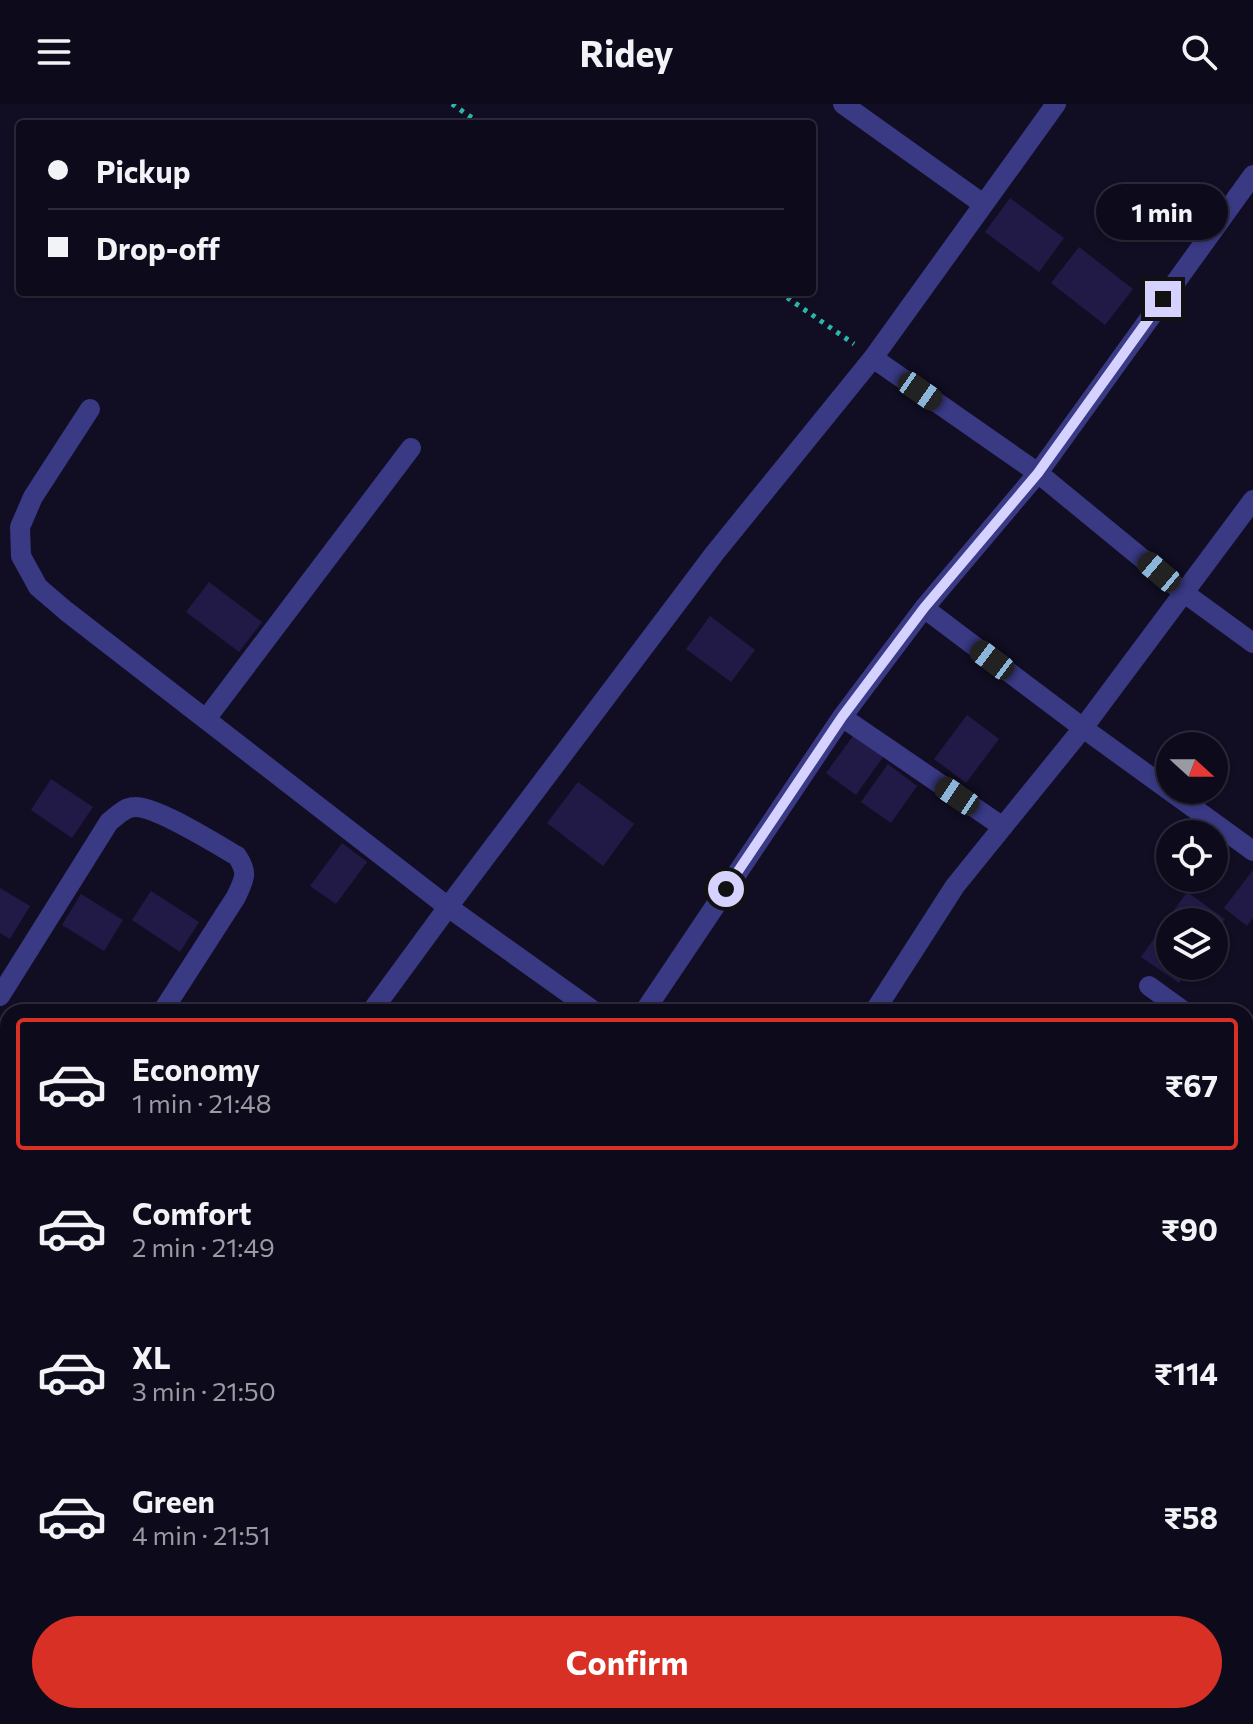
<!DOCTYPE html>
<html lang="en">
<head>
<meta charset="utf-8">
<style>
  :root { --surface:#0d0a1b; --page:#161324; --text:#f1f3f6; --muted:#9a9aa3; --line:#2d2b3a; --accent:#d93025 }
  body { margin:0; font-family:Commissioner,sans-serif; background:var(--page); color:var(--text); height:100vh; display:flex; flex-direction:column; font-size:30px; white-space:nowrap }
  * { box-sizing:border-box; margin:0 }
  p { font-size:26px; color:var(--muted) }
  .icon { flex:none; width:44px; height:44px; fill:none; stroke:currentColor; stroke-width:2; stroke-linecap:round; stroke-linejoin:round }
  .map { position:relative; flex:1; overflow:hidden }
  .panel { position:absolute; left:0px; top:900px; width:1254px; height:720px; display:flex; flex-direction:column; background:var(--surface); border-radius:24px 24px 0 0; box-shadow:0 2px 6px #0004,0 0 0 2px var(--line) }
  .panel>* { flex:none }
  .hud { position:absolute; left:16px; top:16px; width:800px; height:176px; border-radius:8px; box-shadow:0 2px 6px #0004,0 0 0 2px var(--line); display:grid; align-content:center; height:176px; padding:0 32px; background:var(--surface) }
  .needle { width:52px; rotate:111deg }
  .buttons { position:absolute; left:1156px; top:628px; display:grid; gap:16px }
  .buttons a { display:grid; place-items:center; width:72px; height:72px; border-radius:50%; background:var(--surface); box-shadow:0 2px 6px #0004,0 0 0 2px var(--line); font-size:40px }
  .end { position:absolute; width:36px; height:36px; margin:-18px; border:10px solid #d5d2ff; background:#111; box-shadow:0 0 0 4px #111 }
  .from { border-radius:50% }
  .bubble { position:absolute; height:56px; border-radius:28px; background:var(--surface); box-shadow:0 2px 6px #0004,0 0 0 2px var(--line); font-size:26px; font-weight:700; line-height:56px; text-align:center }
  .car { position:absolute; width:24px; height:48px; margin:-24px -12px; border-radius:10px; box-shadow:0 0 6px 2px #0007; background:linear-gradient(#222 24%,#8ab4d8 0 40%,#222 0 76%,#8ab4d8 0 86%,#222 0) }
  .hud b { display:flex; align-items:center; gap:28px; height:76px; font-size:30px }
  .hud b+b { border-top:2px solid var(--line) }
  .hud i { width:20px; height:20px; background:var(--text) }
  ul { padding:14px 0 0; list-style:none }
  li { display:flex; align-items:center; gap:24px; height:132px; margin:0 16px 12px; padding:0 16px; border:4px solid transparent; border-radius:8px }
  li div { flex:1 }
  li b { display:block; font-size:30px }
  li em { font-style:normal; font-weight:700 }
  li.active { border-color:var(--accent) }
  li>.icon { width:72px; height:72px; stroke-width:1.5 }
  .action { display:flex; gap:16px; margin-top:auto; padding:16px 32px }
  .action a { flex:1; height:92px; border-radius:48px; background:var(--accent); color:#fff; font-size:32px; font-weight:700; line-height:92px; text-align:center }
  header { display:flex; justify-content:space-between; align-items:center; height:104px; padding:0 32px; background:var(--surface); font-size:36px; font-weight:700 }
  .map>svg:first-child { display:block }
  .building { fill:#221a46 }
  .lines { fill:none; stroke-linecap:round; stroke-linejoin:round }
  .path { stroke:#2db7ab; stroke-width:5; stroke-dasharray:4 6; stroke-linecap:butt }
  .street { stroke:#393984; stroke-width:20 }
  .route { stroke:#d5d2ff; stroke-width:10 }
</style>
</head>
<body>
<header><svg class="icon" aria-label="menu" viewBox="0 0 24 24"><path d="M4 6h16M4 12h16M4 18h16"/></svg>Ridey<svg class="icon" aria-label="search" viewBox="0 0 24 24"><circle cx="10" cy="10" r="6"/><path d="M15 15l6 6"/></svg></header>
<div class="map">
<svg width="1253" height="1620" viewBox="0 0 1253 1620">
  <rect width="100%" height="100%" fill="#110e24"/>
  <!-- building -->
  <path class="building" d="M1010 94 1064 134 1039 168 985 128Z
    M1079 143 1133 185 1105 221 1051 179Z
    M209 478 262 518 239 548 186 508Z
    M710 512 755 546 731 578 686 545Z
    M967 611 999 635 966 679 934 655Z
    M853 632 883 653 856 691 826 669Z
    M888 660 917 682 891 719 861 698Z
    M51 675 93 703 72 734 31 706Z
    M578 678 634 720 603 762 547 719Z
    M342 739 367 758 336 800 310 782Z
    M1253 766V814L1247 822 1224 804Z
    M0 784 30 802 10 835 0 829Z
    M151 787 199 818 180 848 132 816Z
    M1187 788 1225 815 1214 831V818H1170V862H1192L1179 879 1141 853Z
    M81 790 123 816 104 847 62 821Z"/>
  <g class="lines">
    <!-- path -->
    <path class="path" d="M452 0 481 20
      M779 188 854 240"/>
    <!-- street -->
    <path class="street" d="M843 0 983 100
      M1253 71 1038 369 1183 488 1253 539
      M90 305 33 393 20 423 21 452 38 483 66 507 448 803 371 908
      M1253 396 1083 624 1253 747
      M842 613 1003 723
      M206 615 411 344
      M1149 882 1185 908
      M0 892 109 718C117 712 124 703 135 703 156 702 216 740 237 752 249 770 244 775 236 793L162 908
      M595 908 448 803 714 450 873 254 1056 0
      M644 908 842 613 924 504 1038 369 873 254
      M874 908 955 782 1083 624 924 504
      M1246 952 1253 957
      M0 997 8 1002
      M1246 1060 1253 1053
      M0 1177 8 1166
      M1246 1386 1253 1390
      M686 1620 690 1612"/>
  </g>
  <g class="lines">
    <!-- route -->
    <path class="route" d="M726 785 842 613 924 504 1038 369 1163 195"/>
  </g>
</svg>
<div class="buttons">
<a><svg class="needle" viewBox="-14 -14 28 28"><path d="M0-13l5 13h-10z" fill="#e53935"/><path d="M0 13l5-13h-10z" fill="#9a9aa3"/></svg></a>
<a><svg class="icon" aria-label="locate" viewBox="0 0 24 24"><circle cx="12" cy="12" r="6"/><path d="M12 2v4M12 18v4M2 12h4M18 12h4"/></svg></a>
<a><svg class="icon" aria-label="layers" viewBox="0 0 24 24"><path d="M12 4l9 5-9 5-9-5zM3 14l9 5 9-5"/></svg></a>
</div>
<i class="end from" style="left:726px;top:785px"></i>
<i class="end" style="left:1163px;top:195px"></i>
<div class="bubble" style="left:1096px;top:80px;width:132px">1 min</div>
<i class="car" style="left:920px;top:287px;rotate:125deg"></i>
<i class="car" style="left:1159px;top:468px;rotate:310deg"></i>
<i class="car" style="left:992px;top:556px;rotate:307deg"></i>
<i class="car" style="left:957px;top:692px;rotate:304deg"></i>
<div class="hud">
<b><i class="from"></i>Pickup</b>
<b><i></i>Drop-off</b>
</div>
<section class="panel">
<ul>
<li class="active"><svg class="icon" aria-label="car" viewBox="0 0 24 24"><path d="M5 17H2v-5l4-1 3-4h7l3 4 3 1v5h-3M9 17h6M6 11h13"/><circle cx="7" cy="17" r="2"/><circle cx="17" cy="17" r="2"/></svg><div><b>Economy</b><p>1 min · 21:48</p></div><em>₹67</em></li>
<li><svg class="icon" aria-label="car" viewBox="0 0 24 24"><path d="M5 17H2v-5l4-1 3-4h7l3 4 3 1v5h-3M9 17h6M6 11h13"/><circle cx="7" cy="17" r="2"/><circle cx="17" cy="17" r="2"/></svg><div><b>Comfort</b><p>2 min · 21:49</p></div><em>₹90</em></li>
<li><svg class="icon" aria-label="car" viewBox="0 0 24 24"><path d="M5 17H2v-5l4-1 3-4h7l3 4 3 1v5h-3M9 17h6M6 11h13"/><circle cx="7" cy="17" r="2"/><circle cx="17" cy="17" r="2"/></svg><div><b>XL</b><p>3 min · 21:50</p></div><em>₹114</em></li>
<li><svg class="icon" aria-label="car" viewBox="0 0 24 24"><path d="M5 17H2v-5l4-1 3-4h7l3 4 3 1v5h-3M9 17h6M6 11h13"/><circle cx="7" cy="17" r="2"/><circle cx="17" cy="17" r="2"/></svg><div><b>Green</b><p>4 min · 21:51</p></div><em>₹58</em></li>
</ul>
<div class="action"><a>Confirm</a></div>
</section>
</div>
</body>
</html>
